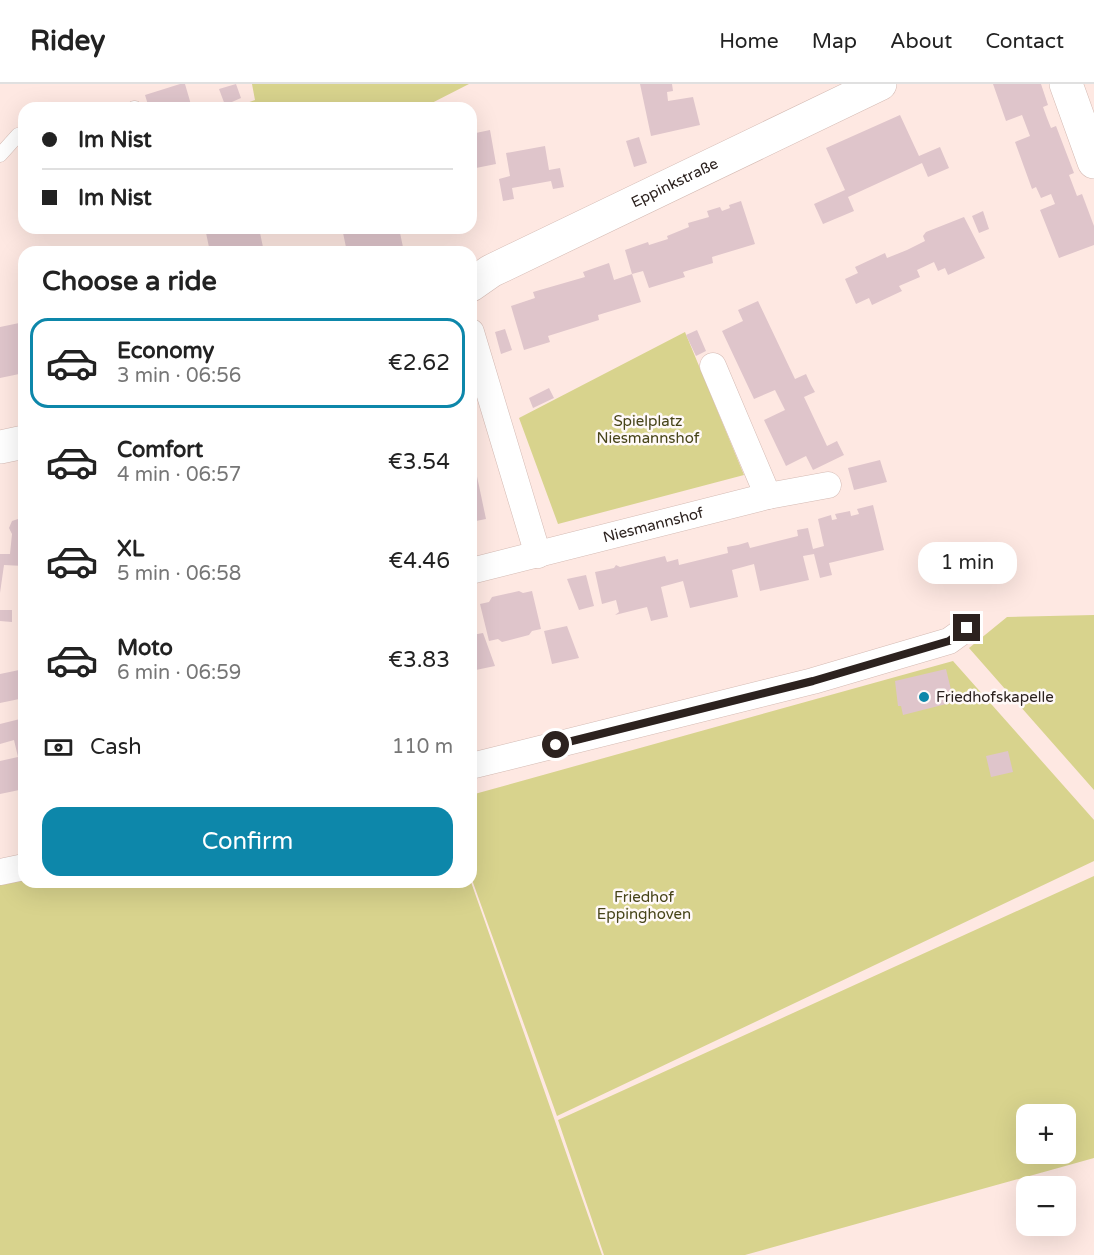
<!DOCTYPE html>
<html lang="en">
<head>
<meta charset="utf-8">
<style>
  :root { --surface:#fff; --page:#f6f6f6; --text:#222; --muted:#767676; --line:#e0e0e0; --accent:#0d87aa }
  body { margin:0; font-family:"Varela Round",sans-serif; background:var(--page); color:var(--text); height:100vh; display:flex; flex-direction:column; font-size:22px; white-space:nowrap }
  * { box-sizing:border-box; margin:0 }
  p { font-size:20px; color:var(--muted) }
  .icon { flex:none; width:33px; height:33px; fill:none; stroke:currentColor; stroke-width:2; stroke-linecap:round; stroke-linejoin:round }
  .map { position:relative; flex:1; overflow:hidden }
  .sheet { position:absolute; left:18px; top:162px; width:459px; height:642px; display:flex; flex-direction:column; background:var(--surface); border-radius:18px; box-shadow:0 6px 24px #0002 }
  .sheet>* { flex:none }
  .guide { position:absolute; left:18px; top:18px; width:459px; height:132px; border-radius:18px; box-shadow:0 6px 24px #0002; display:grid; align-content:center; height:132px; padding:0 24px; background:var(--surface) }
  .buttons { position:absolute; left:1016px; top:1020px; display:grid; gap:12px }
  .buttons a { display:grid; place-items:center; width:60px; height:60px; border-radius:12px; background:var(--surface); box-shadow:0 6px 24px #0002; font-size:30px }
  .end { position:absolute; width:27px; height:27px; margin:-14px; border:8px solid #2c221f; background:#fff; box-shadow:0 0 0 3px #fff }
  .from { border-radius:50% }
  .bubble { position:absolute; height:42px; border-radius:18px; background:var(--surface); box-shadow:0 6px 24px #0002; font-size:20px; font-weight:600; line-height:42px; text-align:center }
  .guide b { display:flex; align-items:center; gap:21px; height:57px; font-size:22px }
  .guide b+b { border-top:2px solid var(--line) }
  .guide i { width:15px; height:15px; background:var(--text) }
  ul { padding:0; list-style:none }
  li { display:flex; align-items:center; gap:18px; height:90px; margin:0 12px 9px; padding:0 12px; border:3px solid transparent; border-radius:18px }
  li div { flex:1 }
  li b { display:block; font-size:22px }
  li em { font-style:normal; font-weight:600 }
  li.current { border-color:var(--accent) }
  li>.icon { width:54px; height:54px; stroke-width:1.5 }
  h2 { padding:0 24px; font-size:27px; line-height:72px }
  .pay { display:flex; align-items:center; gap:15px; height:66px; padding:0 24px; font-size:22px }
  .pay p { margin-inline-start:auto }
  .primary-button { display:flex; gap:12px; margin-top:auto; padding:12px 24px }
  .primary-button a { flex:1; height:69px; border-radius:18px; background:var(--accent); color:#fff; font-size:24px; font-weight:600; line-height:69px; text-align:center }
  header { display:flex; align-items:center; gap:36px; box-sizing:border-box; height:84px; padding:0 30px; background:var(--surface); border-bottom:2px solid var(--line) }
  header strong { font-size:28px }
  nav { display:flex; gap:33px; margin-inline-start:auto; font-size:21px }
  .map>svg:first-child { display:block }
  .green { fill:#d8d38d; fill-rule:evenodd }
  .building { fill:#dfc5cb }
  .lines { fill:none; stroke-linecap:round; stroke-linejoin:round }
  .service-casing { stroke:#d4bab3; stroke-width:15 }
  .minor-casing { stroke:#d4bab3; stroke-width:27 }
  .tertiary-casing { stroke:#d4bab3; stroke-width:34 }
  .service { stroke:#fff; stroke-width:14 }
  .minor { stroke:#fff; stroke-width:26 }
  .tertiary { stroke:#fff; stroke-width:33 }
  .route { stroke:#2c221f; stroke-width:8 }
  .poi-dot { fill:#0d87aa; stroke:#fff9f8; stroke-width:2 }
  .labels { text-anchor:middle; stroke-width:5; stroke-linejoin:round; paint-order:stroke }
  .street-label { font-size:15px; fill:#2c221f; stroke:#fff9f8 }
  .park-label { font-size:15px; fill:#474419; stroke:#fff9f8 }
  .poi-label { font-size:15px; fill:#2c221f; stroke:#fff9f8; text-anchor:start }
</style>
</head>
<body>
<header>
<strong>Ridey</strong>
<nav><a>Home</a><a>Map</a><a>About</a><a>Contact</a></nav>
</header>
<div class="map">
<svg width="1094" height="1171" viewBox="0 0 1094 1171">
  <rect width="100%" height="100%" fill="#fee8e2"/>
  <!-- green -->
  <path class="green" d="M252 0H469L422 24H233L255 16Z
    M685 248 744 391 558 440 519 334Z
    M1094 531V706L969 564 1007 533Z
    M953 577 1094 736V777L557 1032 471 793V711Z
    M24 792V798H471L602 1171H0V796Z
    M1094 792V1074L745 1171H604L558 1036ZM1065 1030V1070H1026V1030Z"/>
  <!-- building -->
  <path class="building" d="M180 0H185L192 24H149L145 11Z
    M236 0 241 14 225 21 219 5Z
    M640 0H672L673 7 667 8 668 17 693 13 700 41 651 52Z
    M993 0H1041L1048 21 1043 23 1047 34 1051 44 1056 42 1074 89 1069 91 1077 112 1082 110 1094 142V161L1059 174 1040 126 1055 120 1051 110 1041 114 1036 103 1032 105 1015 58 1030 52 1022 31 1006 37Z
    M900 31 919 72 940 63 949 84 928 93 922 79 848 113 854 127 823 140 814 120 845 106 826 64Z
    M490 46 496 80 471 85V50Z
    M639 53 647 79 634 83 626 57Z
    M545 62 549 86 560 84 564 103 553 105 551 97 512 104 514 115 503 117 499 95 510 92 506 69Z
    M741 117 755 160 712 173 713 179 683 188 685 193 649 204 643 187 632 190 625 166 648 158 649 161 668 155 667 152 689 143 688 139 709 133 707 127 720 123 722 127 730 124 729 121Z
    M983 127 989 145 979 149 972 132Z
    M964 133 985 174 948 191 945 184 938 187 934 178 917 186 920 193 899 202 902 207 872 221 869 214 856 220 845 195 858 189 855 183 885 169 887 174 907 166 925 157 923 152 926 148Z
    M46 144H74V145L47 150Z
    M205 144H259L264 168H210Z
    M342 144H399L404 168H347Z
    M609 179 614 196 632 190 641 218 598 231 599 236 548 252 550 258 524 266 511 222 535 214 533 208 585 193 583 188Z
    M758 217 795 295 806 290 811 301 815 308 804 313 827 362 837 357 844 371 813 386 806 372 786 382 764 336 785 326 775 306 754 315 722 247 743 237 738 226Z
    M24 238V289L0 294V243Z
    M505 245 512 266 501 270 495 248Z
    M697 246 706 267 696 272 686 251Z
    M549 304 554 314 533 324 529 314Z
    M880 376 887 398 854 406 848 384Z
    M471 383H475L486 435 471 438Z
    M873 421 884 466 829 479 832 491 820 494 814 470 803 472 809 496 760 507 754 480 732 486 738 513 690 524 683 497 661 503 668 533 651 537 647 523 615 531 619 528 616 516 602 520 595 488 614 484 616 481 620 483 665 472 667 478 678 475 679 481 728 469 727 463 738 461 748 458 750 464 798 452 797 446 808 444 813 465 824 462 818 435 831 431 832 436 837 435 835 430 850 427 851 432 859 430 857 425Z
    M18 435 24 438V482L4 481 0 509V470H10L12 450 9 444 12 437Z
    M586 491 594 522 579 526 567 495Z
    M519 507 523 509 532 507 541 545 532 547 529 551 502 558 498 555 489 557 480 520 489 518 492 513Z
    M0 526H12V538L0 537Z
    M567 542 579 574 552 580 544 547Z
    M483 549 495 582 471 587V564L475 563 472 551Z
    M24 585V614L0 619V590Z
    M946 585 954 618 903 631 901 622H898L895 597Z
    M24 634V705L0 710V677L18 673 14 656 0 660V640Z
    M1008 667 1013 688 991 693 986 672Z"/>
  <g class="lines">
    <defs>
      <path id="service" d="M134 24H135
        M0 71 18 51 24 49"/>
      <g id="minor">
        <path d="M471 248 538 471"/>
        <path d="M713 282 768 412"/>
        <path id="s1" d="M471 487 768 412 828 401"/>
        <path d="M471 682 813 597 949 557 967 544"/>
        <path d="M0 788 24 783"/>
      </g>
      <g id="tertiary">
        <path d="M1066 0 1094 78"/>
        <path id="s2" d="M471 201 491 187 880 0"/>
        <path d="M0 363 24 358"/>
      </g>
    </defs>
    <!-- service casing -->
    <use href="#service" class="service-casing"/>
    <!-- minor casing -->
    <use href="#minor" class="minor-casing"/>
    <!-- tertiary casing -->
    <use href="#tertiary" class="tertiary-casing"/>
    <!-- service -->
    <use href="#service" class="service"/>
    <!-- minor -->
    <use href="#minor" class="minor"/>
    <!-- tertiary -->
    <use href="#tertiary" class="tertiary"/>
  </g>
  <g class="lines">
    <!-- route -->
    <path class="route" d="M556 661 813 597 949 557 967 544"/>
  </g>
  <!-- markers -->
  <circle class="poi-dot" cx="924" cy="613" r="6"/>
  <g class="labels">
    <!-- street labels -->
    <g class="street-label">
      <text dy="5" stroke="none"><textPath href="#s2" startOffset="228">Eppinkstraße</textPath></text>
      <text dy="5" stroke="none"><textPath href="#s1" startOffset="188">Niesmannshof</textPath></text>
    </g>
    <!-- park labels -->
    <g class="park-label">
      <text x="648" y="342">Spielplatz<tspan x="648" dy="17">Niesmannshof</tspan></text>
      <text x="644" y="818">Friedhof<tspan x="644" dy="17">Eppinghoven</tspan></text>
    </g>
    <!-- poi labels -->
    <g class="poi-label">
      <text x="936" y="618">Friedhofskapelle</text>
    </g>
  </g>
</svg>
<div class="buttons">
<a>+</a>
<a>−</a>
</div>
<i class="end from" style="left:556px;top:661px"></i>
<i class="end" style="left:967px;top:544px"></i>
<div class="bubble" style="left:918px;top:458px;width:99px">1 min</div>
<div class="guide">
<b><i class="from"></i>Im Nist</b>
<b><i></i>Im Nist</b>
</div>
<section class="sheet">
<h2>Choose a ride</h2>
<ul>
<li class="current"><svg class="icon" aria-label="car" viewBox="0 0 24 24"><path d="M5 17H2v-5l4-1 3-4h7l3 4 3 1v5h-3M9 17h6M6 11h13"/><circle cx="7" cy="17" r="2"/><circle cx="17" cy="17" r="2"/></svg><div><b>Economy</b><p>3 min · 06:56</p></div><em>€2.62</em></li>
<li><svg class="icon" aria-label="car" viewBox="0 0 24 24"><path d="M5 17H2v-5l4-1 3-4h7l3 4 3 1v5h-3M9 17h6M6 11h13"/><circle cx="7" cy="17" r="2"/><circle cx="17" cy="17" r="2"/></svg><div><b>Comfort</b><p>4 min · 06:57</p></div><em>€3.54</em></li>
<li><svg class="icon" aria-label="car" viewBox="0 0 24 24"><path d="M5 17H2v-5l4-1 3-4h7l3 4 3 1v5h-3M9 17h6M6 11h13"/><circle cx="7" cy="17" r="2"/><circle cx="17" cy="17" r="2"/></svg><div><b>XL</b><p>5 min · 06:58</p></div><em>€4.46</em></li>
<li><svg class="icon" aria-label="car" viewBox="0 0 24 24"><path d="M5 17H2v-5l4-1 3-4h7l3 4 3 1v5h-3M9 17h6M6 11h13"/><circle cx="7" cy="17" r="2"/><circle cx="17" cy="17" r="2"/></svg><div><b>Moto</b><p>6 min · 06:59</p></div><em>€3.83</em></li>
</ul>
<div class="pay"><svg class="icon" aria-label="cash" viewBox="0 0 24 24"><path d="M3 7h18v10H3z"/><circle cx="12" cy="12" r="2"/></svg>Cash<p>110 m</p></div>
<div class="primary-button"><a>Confirm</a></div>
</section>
</div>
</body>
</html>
